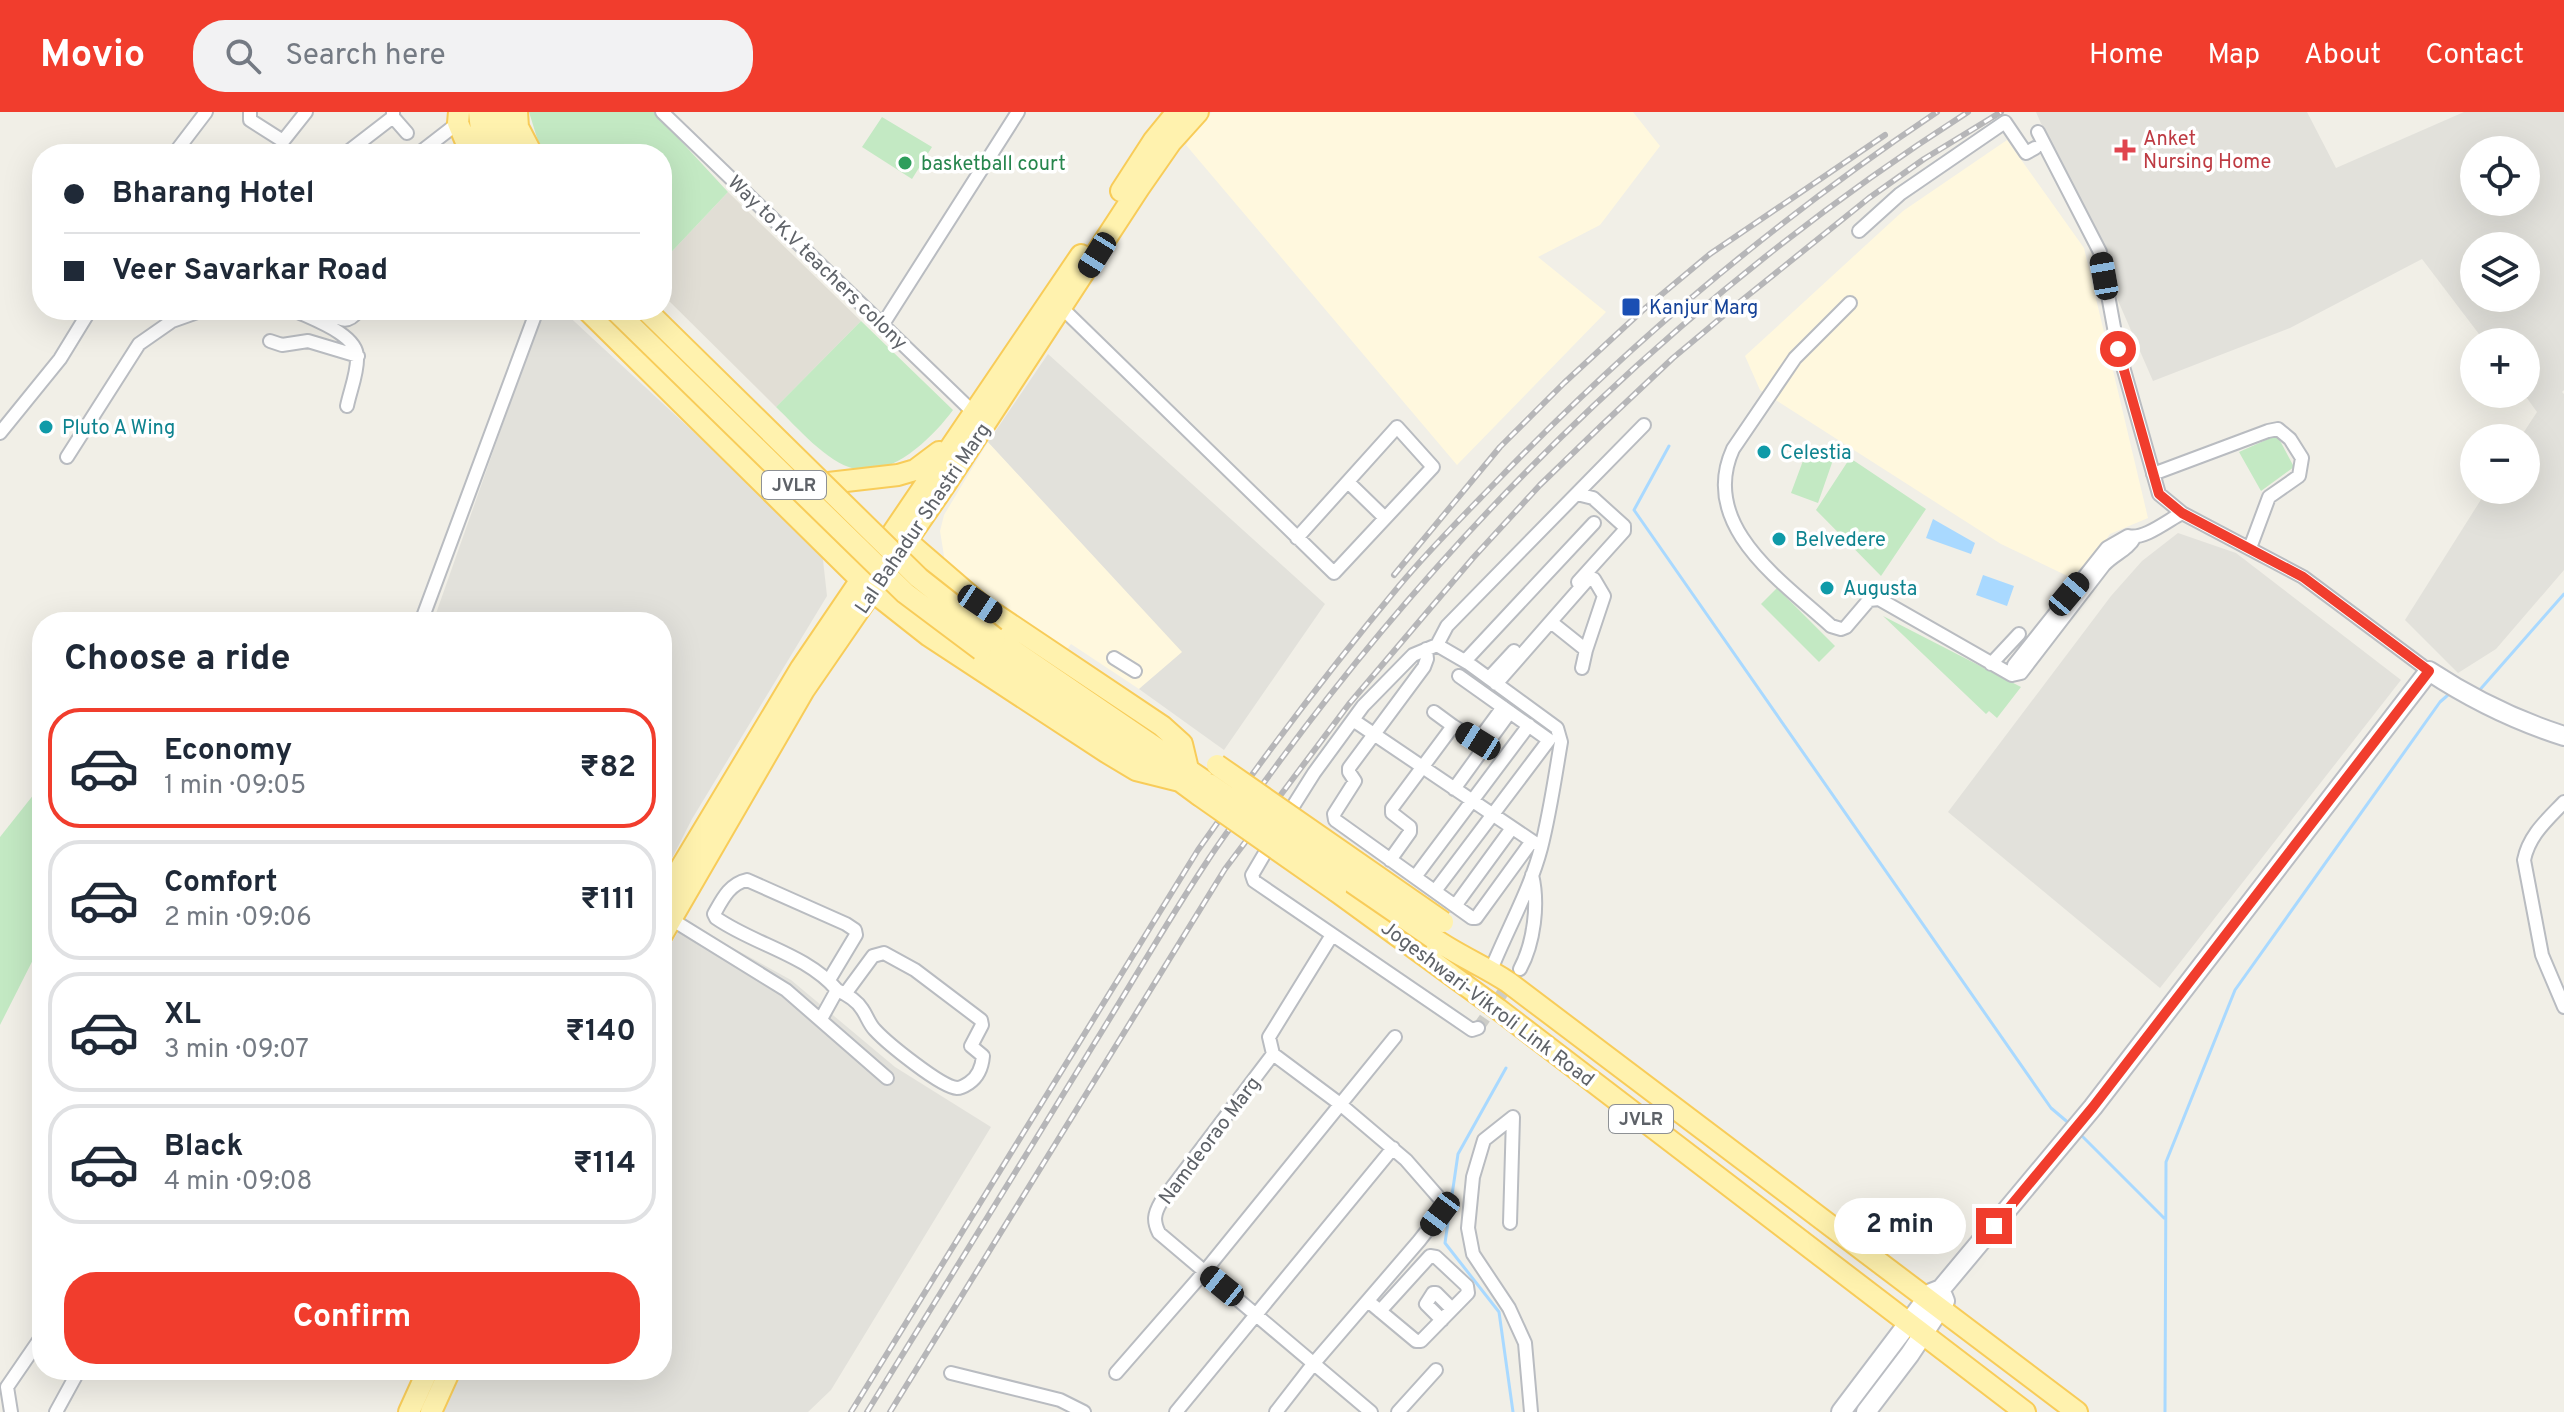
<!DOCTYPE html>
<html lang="en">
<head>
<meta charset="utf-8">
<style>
  :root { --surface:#fff; --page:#f2f2f3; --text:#1f2937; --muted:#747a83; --line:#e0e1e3; --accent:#f13d2d }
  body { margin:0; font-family:Overpass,sans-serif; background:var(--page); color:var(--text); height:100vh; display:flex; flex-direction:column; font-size:30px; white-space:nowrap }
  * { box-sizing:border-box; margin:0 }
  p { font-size:26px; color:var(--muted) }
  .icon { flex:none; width:44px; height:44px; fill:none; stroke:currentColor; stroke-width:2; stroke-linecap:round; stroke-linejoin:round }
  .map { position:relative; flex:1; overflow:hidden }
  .panel { position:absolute; left:32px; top:500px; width:640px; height:768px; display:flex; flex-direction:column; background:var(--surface); border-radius:32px; box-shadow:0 8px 32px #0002 }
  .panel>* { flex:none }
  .top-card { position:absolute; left:32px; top:32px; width:640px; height:176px; border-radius:32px; box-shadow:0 8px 32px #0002; display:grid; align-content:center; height:176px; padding:0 32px; background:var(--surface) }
  .buttons { position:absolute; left:2460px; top:24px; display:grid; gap:16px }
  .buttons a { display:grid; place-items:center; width:80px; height:80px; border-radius:50%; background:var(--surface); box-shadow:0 8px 32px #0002; font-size:40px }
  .end { position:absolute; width:36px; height:36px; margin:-18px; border:10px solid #f13d2d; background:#fff; box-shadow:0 0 0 4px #fff }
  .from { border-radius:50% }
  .bubble { position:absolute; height:56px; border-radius:28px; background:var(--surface); box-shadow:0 8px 32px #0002; font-size:26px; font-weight:700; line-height:56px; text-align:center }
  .car { position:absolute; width:24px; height:48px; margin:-24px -12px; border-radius:10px; box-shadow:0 0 6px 2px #0007; background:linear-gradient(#222 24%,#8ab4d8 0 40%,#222 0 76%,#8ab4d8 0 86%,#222 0) }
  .top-card b { display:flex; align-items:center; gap:28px; height:76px; font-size:30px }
  .top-card b+b { border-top:2px solid var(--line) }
  .top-card i { width:20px; height:20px; background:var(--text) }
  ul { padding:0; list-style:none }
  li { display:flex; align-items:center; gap:24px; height:120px; margin:0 16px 12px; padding:0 16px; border:4px solid var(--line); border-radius:32px }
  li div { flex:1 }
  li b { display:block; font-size:30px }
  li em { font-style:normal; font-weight:700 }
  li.current { border-color:var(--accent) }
  li>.icon { width:72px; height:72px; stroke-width:1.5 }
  h2 { padding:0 32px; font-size:36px; line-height:96px }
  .primary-button { display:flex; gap:16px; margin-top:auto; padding:16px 32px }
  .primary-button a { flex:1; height:92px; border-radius:32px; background:var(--accent); color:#fff; font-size:32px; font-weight:700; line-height:92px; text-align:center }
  header { display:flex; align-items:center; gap:48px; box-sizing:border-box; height:112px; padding:0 40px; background:var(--accent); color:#fff }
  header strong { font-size:38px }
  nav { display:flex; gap:44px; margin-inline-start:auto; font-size:28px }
  .search { width:560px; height:72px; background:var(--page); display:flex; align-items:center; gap:20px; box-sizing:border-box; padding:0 28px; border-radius:32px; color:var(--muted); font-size:30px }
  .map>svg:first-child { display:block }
  .commercial { fill:#fff8de }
  .industrial { fill:#e2e1db; fill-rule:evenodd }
  .education { fill:#e1ded5 }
  .green { fill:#c3e9c3 }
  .water { fill:#a9d9ff }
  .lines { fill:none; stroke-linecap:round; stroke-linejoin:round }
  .stream { stroke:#a9d9ff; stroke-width:3 }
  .street-tunnel { stroke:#ccccc7; stroke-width:12; stroke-dasharray:12 6; stroke-linecap:butt }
  .street-casing { stroke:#b9bcc1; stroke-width:16 }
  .secondary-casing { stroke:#babdc3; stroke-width:22 }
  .primary-casing { stroke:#f8cc59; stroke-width:24 }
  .street { stroke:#fff; stroke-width:12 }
  .secondary { stroke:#fff; stroke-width:18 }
  .primary { stroke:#fff2ae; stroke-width:20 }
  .rail-casing { stroke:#b6b6b8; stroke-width:6 }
  .rail { stroke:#fff; stroke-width:3; stroke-dasharray:9; stroke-linecap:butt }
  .primary-bridge-casing { stroke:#f8cc59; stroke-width:24; stroke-linecap:butt }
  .primary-bridge { stroke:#fff2ae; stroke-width:20 }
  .route { stroke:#f13d2d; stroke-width:10 }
  .health-dot { fill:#e0444e; stroke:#fff; stroke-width:3 }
  .leisure-dot { fill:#2e9e5b; stroke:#fff; stroke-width:3 }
  .transit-dot { fill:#1a4fb4; stroke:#fff; stroke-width:3 }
  .culture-dot { fill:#0f9aa8; stroke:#fff; stroke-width:3 }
  .labels { text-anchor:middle; stroke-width:7; stroke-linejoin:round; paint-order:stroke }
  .shield { fill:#fff; stroke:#8e9195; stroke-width:2 }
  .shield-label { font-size:18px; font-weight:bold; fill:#5e6268 }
  .health-label { font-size:20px; fill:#be3a42; stroke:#fff; text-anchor:start }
  .leisure-label { font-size:20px; fill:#27864d; stroke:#fff; text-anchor:start }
  .street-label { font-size:20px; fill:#5e6268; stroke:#fff }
  .transit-label { font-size:20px; fill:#164399; stroke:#fff; text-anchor:start }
  .culture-label { font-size:20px; fill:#0d838f; stroke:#fff; text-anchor:start }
</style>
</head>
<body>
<header>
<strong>Movio</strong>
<div class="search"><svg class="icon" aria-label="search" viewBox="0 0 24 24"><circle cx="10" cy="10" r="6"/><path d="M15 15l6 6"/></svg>Search here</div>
<nav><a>Home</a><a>Map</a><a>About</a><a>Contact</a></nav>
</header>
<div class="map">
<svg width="2564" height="1300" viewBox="0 0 2564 1300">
  <rect width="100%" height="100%" fill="#f1efe7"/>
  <!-- commercial -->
  <path class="commercial" d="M1212 0H1633L1660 34 1600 113 1538 145 1606 200 1457 353 1186 33 1198 13Z
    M2007 28 2084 136 2148 406 2110 422 2078 469 2001 432 1760 278 1745 244 1903 99Z
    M988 330 1183 540 1139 577 1071 532 1065 540 970 477 945 450 940 419 944 403Z"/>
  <!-- industrial -->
  <path class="industrial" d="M2036 0H2307L2336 56 2464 0H2564V278L2562 280 2564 282V458L2496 537 2458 561 2405 508 2487 378H2526V326H2520L2537 300 2524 282H2526V230H2485L2422 147 2290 216 2153 269ZM2474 38H2526V90H2474ZM2474 134H2526V186H2474Z
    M543 198H562L822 439 827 484 692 707 662 766V510H433Z
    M1048 242 1325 492 1224 638 1139 577 1182 540 988 330Z
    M2178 421 2236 441 2401 568 2160 876 1948 700 2111 484 2142 449Z
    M684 809 791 868 895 955 991 1015 831 1278 808 1300H443L462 1258H662V848Z"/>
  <!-- education -->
  <path class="education" d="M728 80 861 209 776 295 662 182V150Z"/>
  <!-- green -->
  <path class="green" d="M529 0H654L728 80 662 150V42H542Z
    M882 5 932 35 912 67 862 35Z
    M861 209 953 298C933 325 892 366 855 357 826 350 797 315 776 295Z
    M2277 323 2294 355 2261 379 2239 340Z
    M1807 338 1833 348 1818 391 1791 381Z
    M1850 346 1926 397 1881 464 1816 398Z
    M1777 476 1835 534 1819 550 1761 492Z
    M1883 504 2021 575 1997 606 1989 599 1986 602Z
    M42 672V830L0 913V725Z"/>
  <!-- water -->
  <path class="water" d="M1933 407 1975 431 1971 442 1926 426Z
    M1983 463 2014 474 2007 494 1976 483Z"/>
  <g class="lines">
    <!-- stream -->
    <path class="stream" d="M1669 334 1634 398 2051 996 2071 1013
      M2477 581 2564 482
      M1506 956 1458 1042 1445 1131 1499 1200 1513 1300
      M2079 1021 2164 1106
      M2165 1300 2166 1050 2235 878 2440 590 2448 583"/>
    <!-- street-tunnel -->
    <path class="street-tunnel" d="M1478 916 1513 866"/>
    <defs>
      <path id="street" d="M250 0V8L283 29 306 0
        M662 0 973 300
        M393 5 407 21
        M2038 20 2100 140 2118 237 2159 382 2182 401 2303 465 2429 559
        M174 42 206 0
        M345 42 393 5V0
        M418 42 458 11
        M1859 119 1900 82 2005 10 2026 41 2035 36
        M1850 191 1795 246 1733 337C1698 414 1783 470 1831 514L1841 517 1846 515 1869 488 1879 487 2012 563
        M1062 196 1334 461 1433 355 1397 315 1297 426
        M294 198C312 207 357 222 357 245 358 260 350 279 347 294
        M322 198C339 206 346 215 359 198
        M883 212 1018 0
        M270 229 282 233 308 229 358 244
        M0 321 60 247 90 198
        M67 345 139 232 172 209 203 198
        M2153 362 2268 319 2278 317 2290 327 2302 346 2299 364 2269 385 2250 436
        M1348 370 1385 406
        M1577 382 1593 386 1624 414V419L1578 470
        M2135 425C2128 438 2114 442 2104 453L2021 561 2012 563 2014 553 2107 436 2128 424C2144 428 2167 409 2182 401
        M421 510 537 198
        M1437 533 1468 551 1557 616 1561 630C1555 665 1550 701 1541 736 1530 778 1507 818 1491 858
        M1426 537 1427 547 1424 555 1349 656V660L1355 669 1334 702 1335 708 1472 806H1476L1532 729
        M1114 546 1135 559
        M1465 549 1594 411
        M1991 552 2019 522
        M1582 556 1586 538
        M1489 566 1514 539
        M1496 572 1589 466 1594 467 1604 484 1586 538 1551 510
        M1434 600 1453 614
        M1353 608 1535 731
        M1454 677 1510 600
        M2564 690C2547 708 2529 723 2524 748L2542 843 2564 895
        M1285 707 1314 661 1363 594 1413 543 1437 533 1447 514 1644 313
        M1272 729 1252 763 1254 769 1472 918 1478 916
        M1390 748 1410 720V715L1392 701V696L1453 614 1478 629 1503 595
        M1415 765 1529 613
        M1435 779 1549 628 1459 564
        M1455 794 1512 716
        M671 807 786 878 887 966
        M1332 823 1269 925 1273 942 1161 1090C1154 1102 1153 1109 1159 1121L1371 1300
        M1520 857C1534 831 1539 792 1532 763
        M829 868 856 823 855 818 846 812 747 768C729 772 722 788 714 802L716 806C755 833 806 842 837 878
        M821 907 837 878C846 882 857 889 862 897 867 904 869 912 875 918 887 931 941 975 957 976 961 976 966 973 969 971 978 965 982 955 983 944L971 934 982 913 981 908 915 858 884 841 873 844 845 882
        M1273 942 1340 992 1406 1048 1441 1088 1440 1102 1419 1129 1314 1251 1276 1300
        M1510 1111 1513 1005 1484 1028 1473 1065 1468 1116 1473 1142 1509 1196 1525 1231 1531 1300
        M1368 1189 1416 1229H1421L1468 1181 1467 1174 1436 1145 1430 1144 1380 1199
        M1442 1208 1426 1192 1433 1181H1436L1452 1197
        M951 1261 1060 1288 1084 1300
        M1116 1261 1205 1159 1395 925
        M11 1300 7 1275 42 1224
        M56 1300 79 1258
        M1176 1300 1393 1036
        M1398 1300 1436 1258"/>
      <path id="secondary" d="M1841 1300 1931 1181 1941 1177 2093 995 2429 559C2470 586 2517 609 2564 624
        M1866 1300 1910 1242 1945 1189 1943 1184"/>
      <path id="primary" d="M459 0 458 11 471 42
        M479 0 481 18 494 42
        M497 0 498 10 514 42
        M517 0 518 15 532 42
        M1121 79 1154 28 1177 0
        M587 198 872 479 929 524 1106 640 1136 658 1180 669 1199 683
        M811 373 898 363 915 358 939 340
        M896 426 907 429 980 492 1162 614 1182 632 1188 657
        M995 526 1209 672
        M981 538 1163 658
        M1336 779 1498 897 2025 1300
        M662 787 801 556 1081 143
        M662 823 804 578 945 373 1139 76 1171 30 1198 0
        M1433 826C1457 843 1484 854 1508 870L2077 1300
        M409 1300 428 1258
        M431 1300 450 1258"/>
    </defs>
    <!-- street casing -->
    <use href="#street" class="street-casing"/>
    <!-- secondary casing -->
    <use href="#secondary" class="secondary-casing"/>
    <!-- primary casing -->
    <use href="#primary" class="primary-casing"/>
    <!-- street -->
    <use href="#street" class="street"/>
    <!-- secondary -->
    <use href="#secondary" class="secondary"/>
    <!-- primary -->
    <use href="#primary" class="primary"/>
    <defs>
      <path id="rail" d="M1394 463 1500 335 1564 271 1643 198 1710 142 1885 23
        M851 1300 1198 738C1262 647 1328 559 1399 474 1429 438 1462 405 1494 372 1627 233 1777 107 1937 0
        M867 1300C943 1177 1019 1055 1094 932 1132 871 1168 808 1208 748 1230 714 1256 682 1279 650 1467 395 1701 171 1968 0
        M890 1300 1225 757 1349 592 1473 446 1540 373 1602 313 1673 246 1741 189 1869 86 1924 47 2001 0"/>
    </defs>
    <!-- rail casing -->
    <use href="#rail" class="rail-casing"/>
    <!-- rail -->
    <use href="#rail" class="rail"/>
    <defs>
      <path id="primary-bridge" d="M615 198 905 481 981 538
        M646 198 919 466 995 526
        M1217 653 1443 810
        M1209 672 1433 826
        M1199 683 1336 779"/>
    </defs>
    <!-- primary-bridge casing -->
    <use href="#primary-bridge" class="primary-bridge-casing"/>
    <!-- primary-bridge -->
    <use href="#primary-bridge" class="primary-bridge"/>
  </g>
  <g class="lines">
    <!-- route -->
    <path class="route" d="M1994 1114 2093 995 2429 559 2303 465 2182 401 2159 382 2118 237"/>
  </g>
  <!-- markers -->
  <path class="health-dot" d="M2121 26h8v8h8v8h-8v8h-8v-8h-8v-8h8z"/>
  <circle class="leisure-dot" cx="905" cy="51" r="8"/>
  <rect class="transit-dot" x="1621" y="185" width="20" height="20" rx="4"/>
  <g class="culture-dot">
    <circle cx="46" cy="315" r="8"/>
    <circle cx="1764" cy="340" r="8"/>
    <circle cx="1779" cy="427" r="8"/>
    <circle cx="1827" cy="476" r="8"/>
  </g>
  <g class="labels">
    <!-- shield labels -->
    <g class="shield">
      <rect x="762" y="359" width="64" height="28" rx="6"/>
      <rect x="1609" y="993" width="64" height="28" rx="6"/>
    </g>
    <g class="shield-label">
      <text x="794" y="379">JVLR</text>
      <text x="1641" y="1013">JVLR</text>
    </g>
    <!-- health labels -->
    <g class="health-label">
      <text x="2143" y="33">Anket<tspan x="2143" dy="23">Nursing Home</tspan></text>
    </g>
    <!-- leisure labels -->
    <g class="leisure-label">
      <text x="921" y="58">basketball court</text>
    </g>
    <!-- street labels -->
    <g class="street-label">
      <text transform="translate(818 150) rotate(44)" y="7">Way to K.V teachers colony</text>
      <text transform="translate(922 406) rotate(-56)" y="7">Lal Bahadur Shastri Marg</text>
      <text transform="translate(1488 891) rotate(37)" y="7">Jogeshwari-Vikroli Link Road</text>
      <text transform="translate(1209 1028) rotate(-53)" y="7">Namdeorao Marg</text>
    </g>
    <!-- transit labels -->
    <g class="transit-label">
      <text x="1649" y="202">Kanjur Marg</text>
    </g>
    <!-- culture labels -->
    <g class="culture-label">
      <text x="62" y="322">Pluto A Wing</text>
      <text x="1780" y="347">Celestia</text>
      <text x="1795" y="434">Belvedere</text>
      <text x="1843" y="483">Augusta</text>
    </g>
  </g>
</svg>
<div class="buttons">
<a><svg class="icon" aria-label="locate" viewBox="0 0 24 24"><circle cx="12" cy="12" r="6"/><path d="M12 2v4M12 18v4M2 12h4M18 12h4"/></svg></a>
<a><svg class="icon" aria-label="layers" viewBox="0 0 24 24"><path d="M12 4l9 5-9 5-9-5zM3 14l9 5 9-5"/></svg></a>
<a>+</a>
<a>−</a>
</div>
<i class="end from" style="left:2118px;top:237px"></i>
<i class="end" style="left:1994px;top:1114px"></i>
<div class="bubble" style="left:1834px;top:1086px;width:132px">2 min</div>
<i class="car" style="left:1097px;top:143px;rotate:212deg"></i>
<i class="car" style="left:2104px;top:164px;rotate:350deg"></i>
<i class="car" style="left:2069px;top:482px;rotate:40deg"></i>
<i class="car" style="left:980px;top:492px;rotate:124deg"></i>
<i class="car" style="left:1478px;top:629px;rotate:302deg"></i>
<i class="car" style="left:1440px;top:1102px;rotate:217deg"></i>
<i class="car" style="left:1222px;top:1174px;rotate:309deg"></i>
<div class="top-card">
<b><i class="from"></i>Bharang Hotel</b>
<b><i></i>Veer Savarkar Road</b>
</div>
<section class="panel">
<h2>Choose a ride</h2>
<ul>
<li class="current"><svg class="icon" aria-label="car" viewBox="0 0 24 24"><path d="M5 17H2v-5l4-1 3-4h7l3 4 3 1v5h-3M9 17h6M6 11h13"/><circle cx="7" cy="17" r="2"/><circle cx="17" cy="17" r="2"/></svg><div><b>Economy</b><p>1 min · 09:05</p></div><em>₹82</em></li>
<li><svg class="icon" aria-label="car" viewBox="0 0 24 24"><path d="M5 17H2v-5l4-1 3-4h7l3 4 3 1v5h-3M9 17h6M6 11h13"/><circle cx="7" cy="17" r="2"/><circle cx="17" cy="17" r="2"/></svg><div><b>Comfort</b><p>2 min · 09:06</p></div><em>₹111</em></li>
<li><svg class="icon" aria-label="car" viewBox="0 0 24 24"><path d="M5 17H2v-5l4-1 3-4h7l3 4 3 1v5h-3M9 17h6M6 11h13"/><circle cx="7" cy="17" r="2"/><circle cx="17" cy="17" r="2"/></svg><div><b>XL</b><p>3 min · 09:07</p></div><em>₹140</em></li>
<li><svg class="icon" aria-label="car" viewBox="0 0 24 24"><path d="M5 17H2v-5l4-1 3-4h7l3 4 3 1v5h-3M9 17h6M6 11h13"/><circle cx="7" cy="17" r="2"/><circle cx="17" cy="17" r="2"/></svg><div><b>Black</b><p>4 min · 09:08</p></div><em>₹114</em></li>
</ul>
<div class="primary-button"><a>Confirm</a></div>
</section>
</div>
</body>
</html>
